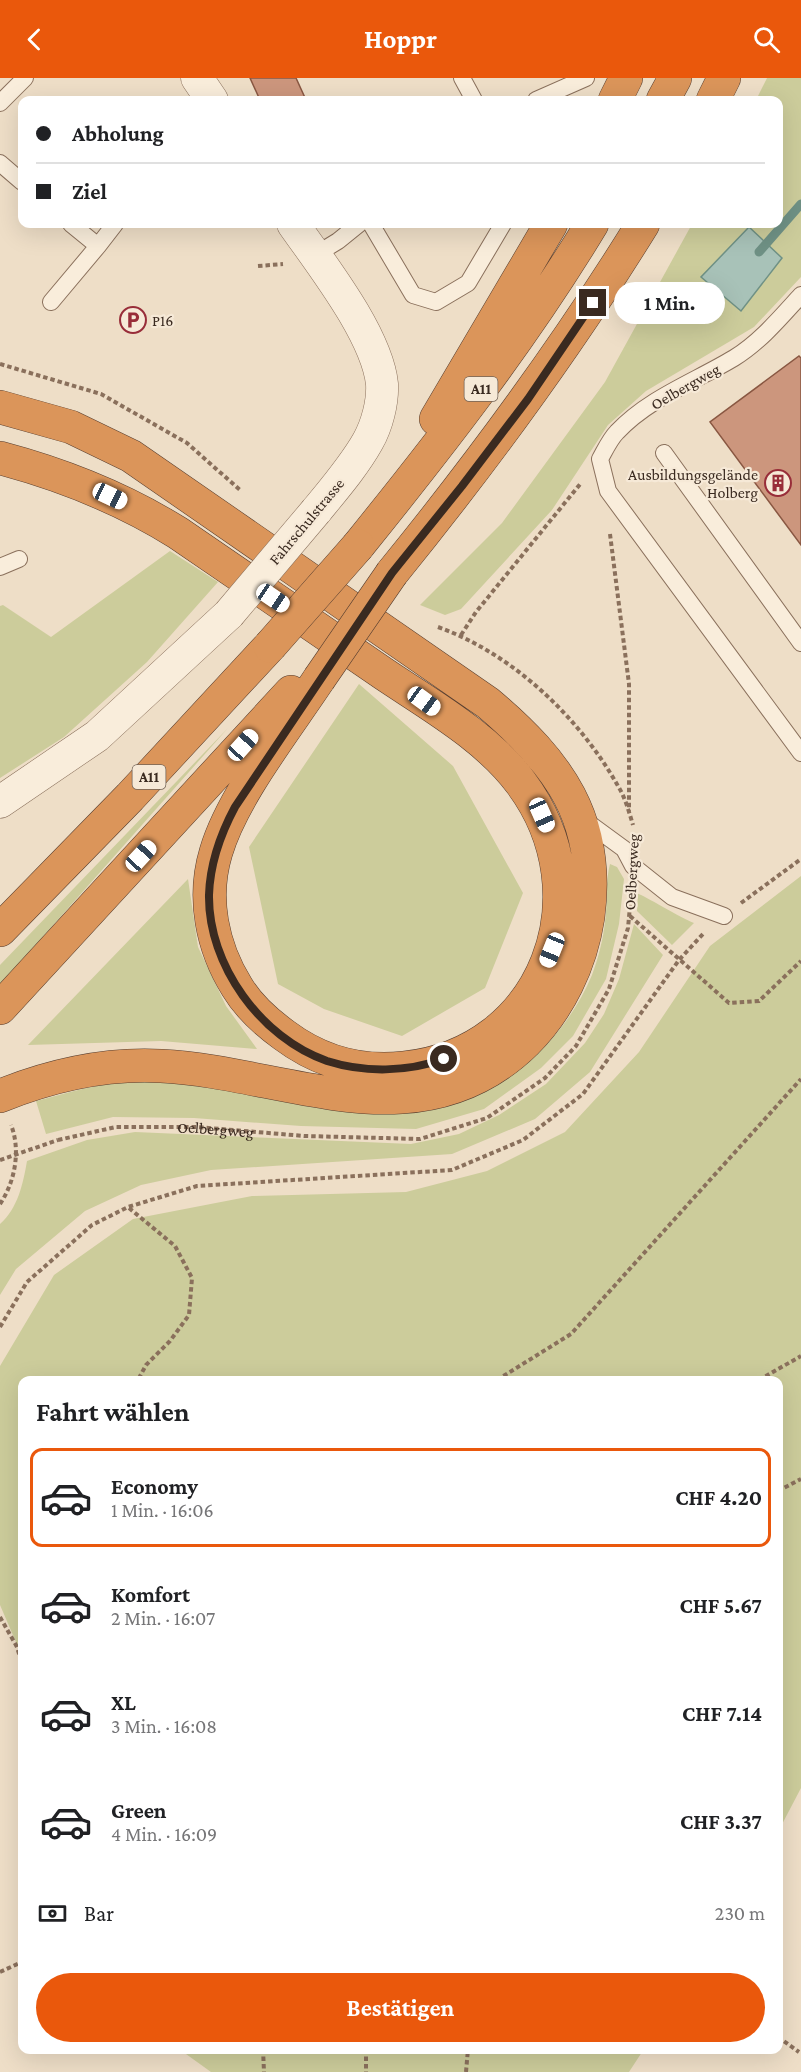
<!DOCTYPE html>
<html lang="de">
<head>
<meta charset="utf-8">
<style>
  :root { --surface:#fff; --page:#f2f2f2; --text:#202124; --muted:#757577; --line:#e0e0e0; --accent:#ea580c }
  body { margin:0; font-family:"Crimson Pro",serif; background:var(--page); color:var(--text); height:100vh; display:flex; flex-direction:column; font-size:22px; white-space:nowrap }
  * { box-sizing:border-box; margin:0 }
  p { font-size:20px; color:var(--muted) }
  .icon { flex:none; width:33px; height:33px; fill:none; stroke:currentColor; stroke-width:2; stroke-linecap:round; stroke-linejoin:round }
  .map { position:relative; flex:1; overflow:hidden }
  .sheet { position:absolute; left:18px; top:1298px; width:765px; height:678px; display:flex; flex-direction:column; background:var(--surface); border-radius:12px; box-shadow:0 6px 24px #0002 }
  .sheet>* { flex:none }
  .top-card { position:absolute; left:18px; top:18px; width:765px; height:132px; border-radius:12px; box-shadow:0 6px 24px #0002; display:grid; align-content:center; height:132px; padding:0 18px; background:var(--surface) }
  .end { position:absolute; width:27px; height:27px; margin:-14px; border:8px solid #3a2a20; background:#fff; box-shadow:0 0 0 3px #fff }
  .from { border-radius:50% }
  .bubble { position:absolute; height:42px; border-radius:21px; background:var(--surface); box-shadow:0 6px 24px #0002; font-size:20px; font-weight:700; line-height:42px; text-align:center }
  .car { position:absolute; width:18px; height:36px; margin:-18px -9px; border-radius:8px; box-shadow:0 0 4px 2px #0007; background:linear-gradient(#fff 24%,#345 0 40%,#fff 0 76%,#345 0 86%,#fff 0) }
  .top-card b { display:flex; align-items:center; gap:21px; height:57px; font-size:22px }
  .top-card b+b { border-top:2px solid var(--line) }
  .top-card i { width:15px; height:15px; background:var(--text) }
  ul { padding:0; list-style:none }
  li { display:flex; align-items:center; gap:18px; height:99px; margin:0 12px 9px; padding:0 6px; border:3px solid transparent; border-radius:12px }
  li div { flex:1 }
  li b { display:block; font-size:22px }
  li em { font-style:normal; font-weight:700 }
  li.selected { border-color:var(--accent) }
  li>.icon { width:54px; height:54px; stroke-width:1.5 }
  h2 { padding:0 18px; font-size:27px; line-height:72px }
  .pay { display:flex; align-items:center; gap:15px; height:66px; padding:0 18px; font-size:22px }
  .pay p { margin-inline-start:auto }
  .primary-button { display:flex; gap:12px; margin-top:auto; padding:12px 18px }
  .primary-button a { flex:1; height:69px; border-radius:36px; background:var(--accent); color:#fff; font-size:24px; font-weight:700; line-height:69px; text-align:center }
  header { display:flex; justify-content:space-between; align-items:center; height:78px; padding:0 18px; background:var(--accent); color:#fff; font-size:27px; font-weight:700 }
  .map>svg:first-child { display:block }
  .green { fill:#cccc9b; fill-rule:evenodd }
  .water { fill:#a8c2b8; stroke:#6f9185; stroke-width:1.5 }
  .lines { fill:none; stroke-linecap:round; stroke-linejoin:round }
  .stream { stroke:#6f9185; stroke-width:9 }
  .building { fill:#cc967d; stroke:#895742; stroke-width:1.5 }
  .service-casing { stroke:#8a705c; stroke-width:18 }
  .minor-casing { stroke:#8a705c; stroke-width:33 }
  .motorway-casing { stroke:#583f30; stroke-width:34 }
  .path { stroke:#8a705c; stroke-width:4; stroke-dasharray:4.5 3; stroke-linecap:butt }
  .service { stroke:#f9eddb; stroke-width:16 }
  .minor { stroke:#f9eddb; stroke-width:32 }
  .motorway { stroke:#db955a; stroke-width:33 }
  .minor-bridge-casing { stroke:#8a705c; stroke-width:33; stroke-linecap:butt }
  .motorway-bridge-casing { stroke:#583f30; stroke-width:34; stroke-linecap:butt }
  .path-bridge { stroke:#8a705c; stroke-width:4; stroke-dasharray:4.5 3; stroke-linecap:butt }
  .minor-bridge { stroke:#f9eddb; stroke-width:32 }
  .motorway-bridge { stroke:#db955a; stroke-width:33 }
  .route { stroke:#3a2a20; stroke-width:8 }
  .labels { text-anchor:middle; stroke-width:4.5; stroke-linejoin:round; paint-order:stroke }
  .shield { fill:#f6e9d7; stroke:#726357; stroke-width:1.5 }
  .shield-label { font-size:15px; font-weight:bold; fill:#3a2a20 }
  .poi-label { font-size:16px; fill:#3a2a20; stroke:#f6e9d7; text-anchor:start }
  .street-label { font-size:16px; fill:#3a2a20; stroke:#f6e9d7 }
</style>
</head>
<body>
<header><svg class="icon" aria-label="back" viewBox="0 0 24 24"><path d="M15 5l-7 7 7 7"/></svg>Hoppr<svg class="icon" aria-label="search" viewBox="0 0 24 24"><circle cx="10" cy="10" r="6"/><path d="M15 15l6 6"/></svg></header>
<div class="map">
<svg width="801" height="1994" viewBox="0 0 801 1994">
  <rect width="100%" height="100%" fill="#eedec7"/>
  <!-- green -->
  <path class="green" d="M767 0H801V199L754 249 646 313 608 347 552 432 461 531 445 537 420 527 502 445 605 304 692 146H778V22H756ZM782 180 741 233 702 199Z
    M170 473 218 504 147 584 64 659 0 700V528L3 527 51 559Z
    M359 606 453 688 523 815 485 910 402 958 324 931 278 906 249 769Z
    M228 650 0 907V887Z
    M610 786 617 789 624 801 619 846 606 901 573 958 541 990 484 1031 416 1051 301 1048 194 1040 113 1039 46 1056 36 1023C67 1015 102 1004 134 1003 266 1002 397 1083 517 993 550 968 576 935 592 897 598 881 603 862 605 844 608 825 605 804 610 786Z
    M801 798V1710L779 1752 778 1302H22V1578L0 1527V1288L54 1197 133 1141 252 1118 406 1114 487 1093 565 1054 639 974 710 868Z
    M188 801 198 869 226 928 257 971 161 963 28 967Z
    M638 816C642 816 682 841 694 845L672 867 637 833Z
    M634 846 663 877 590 994 535 1041 452 1076 211 1092 141 1107 85 1133 16 1191 0 1217V1146C18 1130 23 1106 27 1083L87 1062 135 1054 411 1066 459 1056 499 1037 546 1006 585 965 604 936 619 901Z
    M179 1971H644L629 1994H211Z"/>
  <!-- water -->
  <path class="water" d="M749 149 782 180 741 233 701 199Z"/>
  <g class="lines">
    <!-- stream -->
    <path class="stream" d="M759 174 801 126"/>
  </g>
  <!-- building -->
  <path class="building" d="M250 0H296L306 22H260Z
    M799 278 801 280V467L710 344Z"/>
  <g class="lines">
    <defs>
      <path id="service" d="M462 0 474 22
        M536 22 586 0
        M0 25 25 0
        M0 85 22 104
        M71 146 98 168 115 146
        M371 146 413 217 436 224 468 205 503 146
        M315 177 338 163 359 146
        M801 217C780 240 760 264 734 280 694 304 649 320 617 354 610 361 605 372 600 381L608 413 801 675
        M51 224 98 168
        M664 375 801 565
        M0 489 19 481
        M583 741 624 771 633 788 672 819 724 838"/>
      <path id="minor" d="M197 0 212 22
        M293 146C321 186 377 257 382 306 383 324 377 347 368 363 354 388 334 411 316 433
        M0 724 97 658 229 536"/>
      <path id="motorway" d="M615 22 626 0
        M663 22 675 0
        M713 22 724 0
        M0 329 71 349 131 378 488 625C559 685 601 742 588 839 581 886 559 931 526 964 419 1069 286 994 161 988 105 985 52 997 0 1018
        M436 341 551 146
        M0 380C64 397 122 420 178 455 247 502 316 549 384 596 430 627 487 659 521 705 604 816 547 975 404 990 359 995 320 984 284 957 266 944 249 929 237 909 212 869 202 820 216 774 232 719 286 651 319 601
        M358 468C442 364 523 260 592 146
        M392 495C483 383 567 269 643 146
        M0 852 130 719 270 568
        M0 930 291 614"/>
    </defs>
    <!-- service casing -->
    <use href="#service" class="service-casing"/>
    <!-- minor casing -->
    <use href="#minor" class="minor-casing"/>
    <!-- motorway casing -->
    <use href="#motorway" class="motorway-casing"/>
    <!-- path -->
    <g class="path">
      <path d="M258 188 283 186"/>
      <path d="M0 286 101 316 187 365 240 412"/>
      <path d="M610 456 629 606V733"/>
      <path d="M438 549C513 576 579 639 618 708 625 719 629 734 633 747"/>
      <path d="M461 557 476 534 581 405"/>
      <path d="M741 825 801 781"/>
      <path d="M630 838 729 925 759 923 801 883"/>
      <path id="s1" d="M58 1062 116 1049H197L305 1058 420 1061 487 1040 545 1000 576 968 609 911 628 850 631 817"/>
      <path d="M0 1126C15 1104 21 1072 11 1047"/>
      <path d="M129 1130 175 1168 192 1200 189 1237 170 1263 146 1287 138 1302"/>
      <path d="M0 1249 27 1204 92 1147 128 1129 197 1108 452 1092 523 1062 583 1016 679 882 703 856"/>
      <path d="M497 1302 571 1256 801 1001"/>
      <path d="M759 1302 801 1278"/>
      <path d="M778 1413 801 1401"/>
      <path d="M0 1539 17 1569 22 1586"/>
      <path d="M0 1894 22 1884"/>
      <path d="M778 1959 799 1974"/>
      <path d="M263 1971 264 1994"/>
      <path d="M366 1971V1994"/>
      <path d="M466 1994 468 1971"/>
    </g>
    <!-- service -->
    <use href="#service" class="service"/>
    <!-- minor -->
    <use href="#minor" class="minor"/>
    <!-- motorway -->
    <use href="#motorway" class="motorway"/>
    <defs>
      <path id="minor-bridge" d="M229 536 316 433"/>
      <path id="motorway-bridge" d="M270 568 358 468
        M319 601 392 495"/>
    </defs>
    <!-- minor-bridge casing -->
    <use href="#minor-bridge" class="minor-bridge-casing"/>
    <!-- motorway-bridge casing -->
    <use href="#motorway-bridge" class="motorway-bridge-casing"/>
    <!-- path-bridge -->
    <path class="path-bridge" d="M0 1082 58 1062"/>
    <!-- minor-bridge -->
    <use href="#minor-bridge" class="minor-bridge"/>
    <!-- motorway-bridge -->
    <use href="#motorway-bridge" class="motorway-bridge"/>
  </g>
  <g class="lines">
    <!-- route -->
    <path class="route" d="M444 981C407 994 365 995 327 983 261 960 208 887 209 817 210 785 220 757 235 729L392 495 462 408 528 321 593 225"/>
  </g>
  <!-- icons -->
  <defs>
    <symbol id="parking-ring" viewBox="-11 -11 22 22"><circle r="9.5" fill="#f6e9d7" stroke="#982d39" stroke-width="1.5"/><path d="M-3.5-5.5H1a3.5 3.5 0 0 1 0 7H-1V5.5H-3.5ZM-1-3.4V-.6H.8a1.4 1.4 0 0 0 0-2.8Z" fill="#982d39"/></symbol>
    <symbol id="building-ring" viewBox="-11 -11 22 22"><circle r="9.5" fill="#f6e9d7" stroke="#982d39" stroke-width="1.5"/><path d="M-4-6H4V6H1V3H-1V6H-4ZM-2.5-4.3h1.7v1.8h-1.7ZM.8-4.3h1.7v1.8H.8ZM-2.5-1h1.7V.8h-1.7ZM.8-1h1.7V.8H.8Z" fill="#982d39"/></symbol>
  </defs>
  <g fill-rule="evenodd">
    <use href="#parking-ring" x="118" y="227" width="30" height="30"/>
    <use href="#building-ring" x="763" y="390" width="30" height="30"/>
  </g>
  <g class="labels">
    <!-- shield labels -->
    <g class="shield">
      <rect x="464.5" y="299" width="33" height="24" rx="4.5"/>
      <rect x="132.5" y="687" width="33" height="24" rx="4.5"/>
    </g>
    <g class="shield-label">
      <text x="481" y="316">A11</text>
      <text x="149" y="704">A11</text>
    </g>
    <!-- poi labels -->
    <g class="poi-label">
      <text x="152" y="248">P16</text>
      <text x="758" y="402" text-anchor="end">Ausbildungsgelände<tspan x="758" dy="18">Holberg</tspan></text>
    </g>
    <!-- street labels -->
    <g class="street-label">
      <text transform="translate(685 308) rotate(-30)" y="6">Oelbergweg</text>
      <text transform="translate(306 443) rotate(-50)" y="6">Fahrschulstrasse</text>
      <text transform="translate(631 794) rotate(-87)" y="6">Oelbergweg</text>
      <text dy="6" stroke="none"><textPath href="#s1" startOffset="159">Oelbergweg</textPath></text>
    </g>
  </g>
</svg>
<i class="end from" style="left:444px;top:981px"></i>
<i class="end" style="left:593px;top:225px"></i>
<div class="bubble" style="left:614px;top:204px;width:111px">1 Min.</div>
<i class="car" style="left:110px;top:418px;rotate:115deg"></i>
<i class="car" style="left:273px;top:520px;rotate:124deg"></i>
<i class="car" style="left:424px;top:623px;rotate:126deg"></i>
<i class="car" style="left:243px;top:667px;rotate:42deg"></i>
<i class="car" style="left:542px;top:737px;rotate:156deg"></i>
<i class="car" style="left:141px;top:778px;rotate:43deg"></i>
<i class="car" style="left:552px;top:872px;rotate:202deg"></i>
<div class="top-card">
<b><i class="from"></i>Abholung</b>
<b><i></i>Ziel</b>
</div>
<section class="sheet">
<h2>Fahrt wählen</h2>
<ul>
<li class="selected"><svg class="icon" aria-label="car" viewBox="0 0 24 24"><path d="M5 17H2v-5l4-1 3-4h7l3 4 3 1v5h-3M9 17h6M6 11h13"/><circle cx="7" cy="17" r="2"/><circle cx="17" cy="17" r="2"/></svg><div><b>Economy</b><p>1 Min. · 16:06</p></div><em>CHF 4.20</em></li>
<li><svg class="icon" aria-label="car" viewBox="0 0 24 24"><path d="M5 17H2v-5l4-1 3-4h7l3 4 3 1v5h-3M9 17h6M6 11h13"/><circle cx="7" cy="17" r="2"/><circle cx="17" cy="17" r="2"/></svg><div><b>Komfort</b><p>2 Min. · 16:07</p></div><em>CHF 5.67</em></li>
<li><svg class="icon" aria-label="car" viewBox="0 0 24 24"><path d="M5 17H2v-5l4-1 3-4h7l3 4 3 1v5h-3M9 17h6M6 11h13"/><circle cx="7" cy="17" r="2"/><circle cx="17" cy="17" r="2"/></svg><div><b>XL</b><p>3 Min. · 16:08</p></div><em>CHF 7.14</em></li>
<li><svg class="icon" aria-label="car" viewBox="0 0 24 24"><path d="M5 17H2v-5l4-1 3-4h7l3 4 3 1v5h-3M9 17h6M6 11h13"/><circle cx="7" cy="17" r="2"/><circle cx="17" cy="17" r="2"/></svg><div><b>Green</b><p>4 Min. · 16:09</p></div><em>CHF 3.37</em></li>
</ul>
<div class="pay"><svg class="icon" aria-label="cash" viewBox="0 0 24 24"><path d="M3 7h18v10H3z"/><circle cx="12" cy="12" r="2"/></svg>Bar<p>230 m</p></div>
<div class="primary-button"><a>Bestätigen</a></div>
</section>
</div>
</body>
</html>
